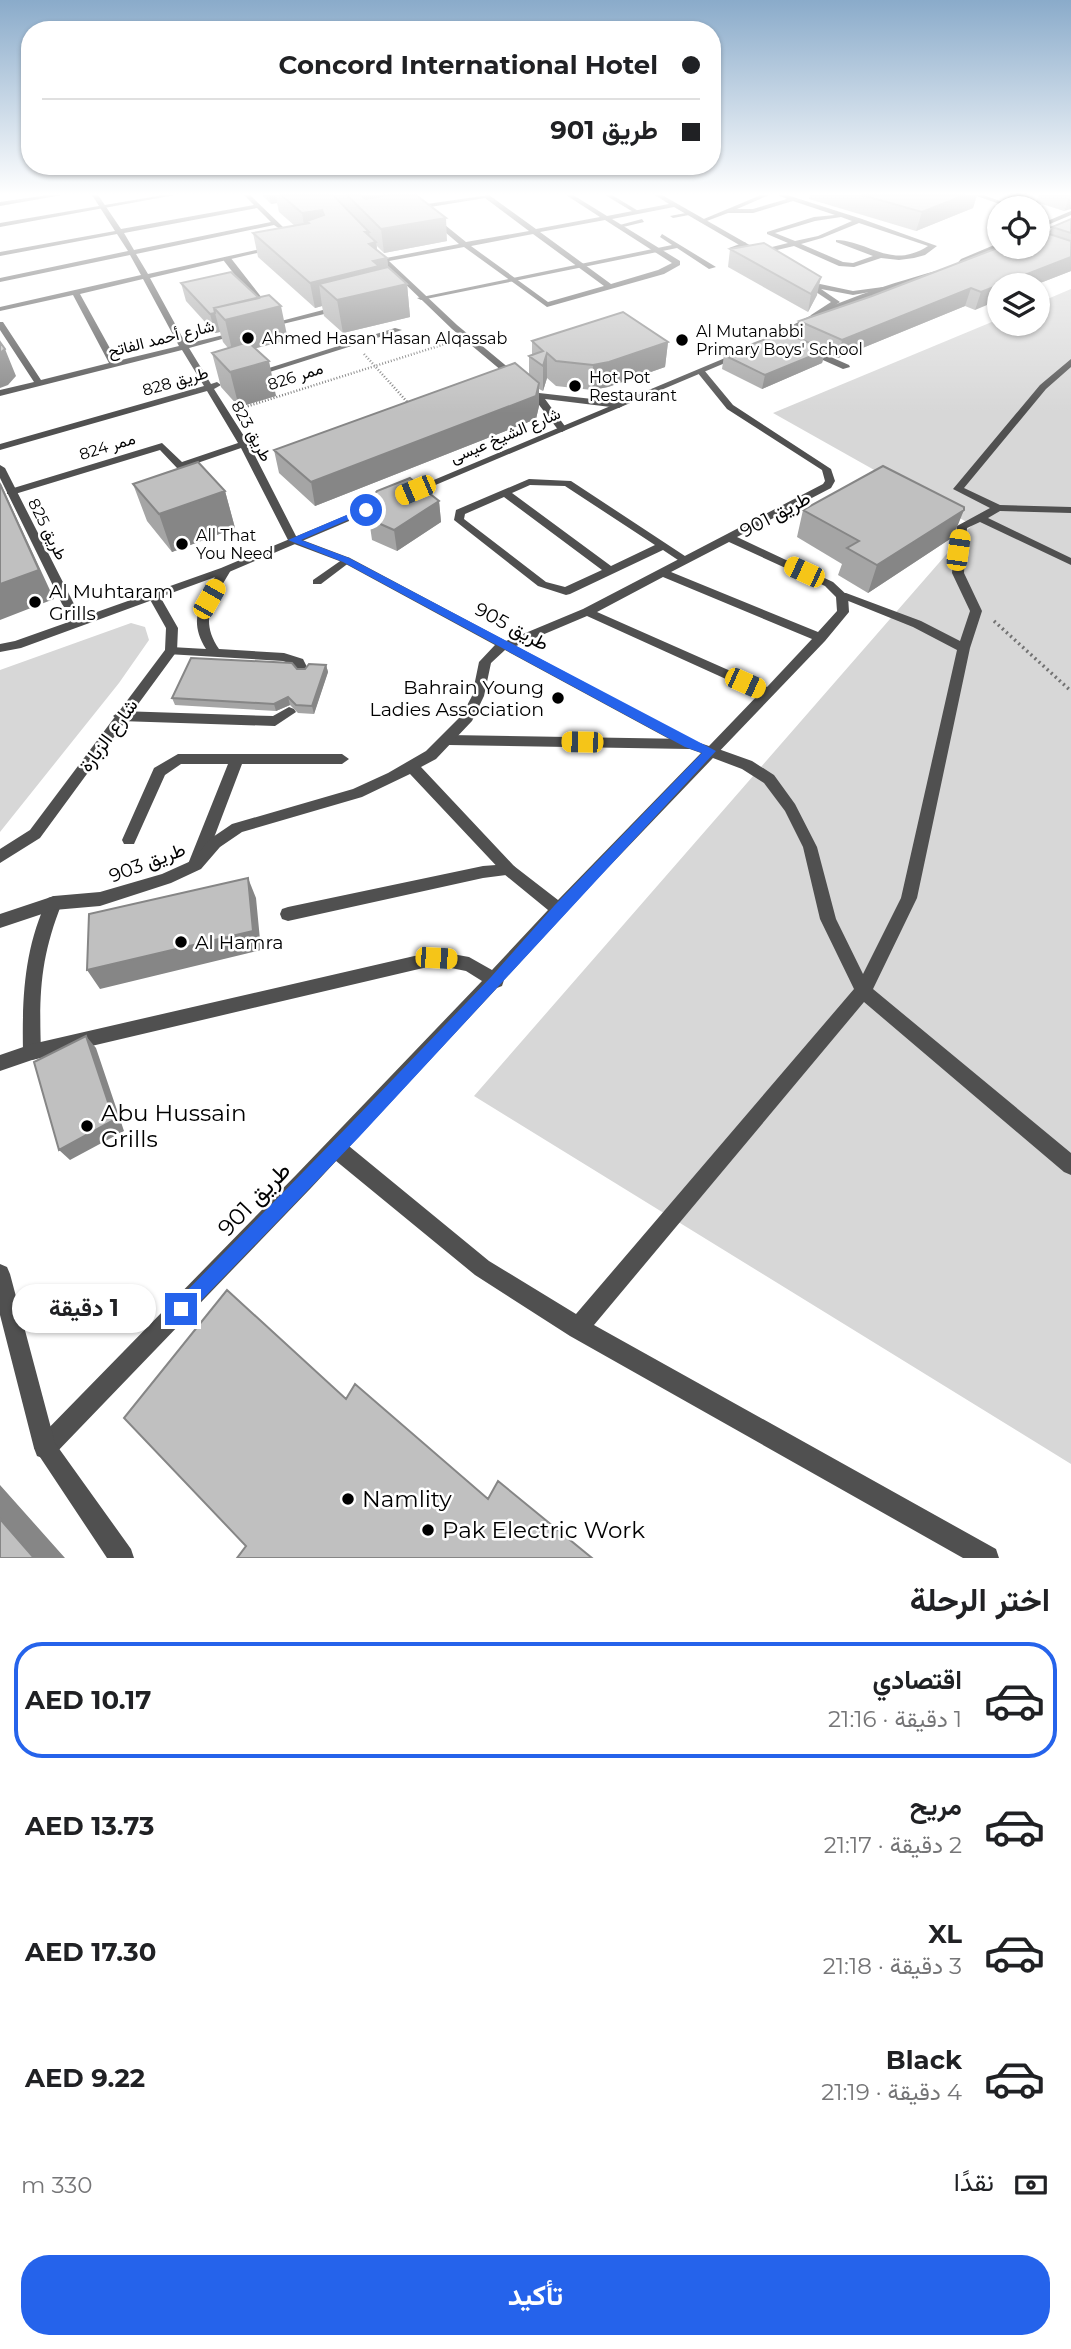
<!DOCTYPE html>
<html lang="ar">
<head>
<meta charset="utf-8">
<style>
  :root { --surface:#fff; --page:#f6f6f6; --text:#202124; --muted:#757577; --line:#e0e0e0; --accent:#2563eb }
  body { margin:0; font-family:Montserrat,Vazirmatn,sans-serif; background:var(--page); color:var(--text); direction:rtl; height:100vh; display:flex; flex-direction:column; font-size:26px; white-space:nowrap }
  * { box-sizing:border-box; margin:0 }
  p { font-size:23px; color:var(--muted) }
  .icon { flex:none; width:38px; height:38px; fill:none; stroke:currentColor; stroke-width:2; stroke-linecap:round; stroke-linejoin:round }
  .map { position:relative; height:1558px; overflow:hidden; direction:ltr }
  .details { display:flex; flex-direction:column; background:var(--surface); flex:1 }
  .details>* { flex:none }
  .guide { position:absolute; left:21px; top:21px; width:700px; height:154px; border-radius:28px; box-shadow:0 2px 5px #0004; direction:rtl; display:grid; align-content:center; height:154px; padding:0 21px; background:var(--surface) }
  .controls { position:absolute; left:987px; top:196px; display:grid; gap:14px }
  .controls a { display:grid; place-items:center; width:63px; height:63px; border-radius:50%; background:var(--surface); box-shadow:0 2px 5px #0004; font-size:35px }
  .end { position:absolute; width:32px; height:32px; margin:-16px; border:9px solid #2563eb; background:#fff; box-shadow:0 0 0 4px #fff }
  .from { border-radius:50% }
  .bubble { position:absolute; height:49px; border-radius:24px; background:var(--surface); box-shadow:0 2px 5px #0004; font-size:23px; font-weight:700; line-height:49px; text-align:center; direction:rtl }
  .car { position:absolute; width:21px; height:42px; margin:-21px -10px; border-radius:9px; box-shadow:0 0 5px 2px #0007; background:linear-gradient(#f5c518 24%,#345 0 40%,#f5c518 0 76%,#345 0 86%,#f5c518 0) }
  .guide b { display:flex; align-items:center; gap:24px; height:66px; font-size:26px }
  .guide b+b { border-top:2px solid var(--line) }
  .guide i { width:18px; height:18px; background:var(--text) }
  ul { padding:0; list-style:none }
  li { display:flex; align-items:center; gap:21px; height:116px; margin:0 14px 10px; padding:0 7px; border:4px solid transparent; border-radius:28px }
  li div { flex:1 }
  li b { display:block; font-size:26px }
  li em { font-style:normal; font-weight:700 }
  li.active { border-color:var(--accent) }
  li>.icon { width:63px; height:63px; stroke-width:1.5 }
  h2 { padding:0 21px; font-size:32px; line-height:84px }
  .pay { display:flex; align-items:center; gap:18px; height:77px; padding:0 21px; font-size:26px }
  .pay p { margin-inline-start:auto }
  .button { display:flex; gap:14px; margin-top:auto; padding:14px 21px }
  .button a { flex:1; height:80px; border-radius:28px; background:var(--accent); color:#fff; font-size:28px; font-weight:700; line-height:80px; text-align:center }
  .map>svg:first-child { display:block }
  .green { fill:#d7d7d7 }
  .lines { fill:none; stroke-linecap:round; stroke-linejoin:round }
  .path-far1 { stroke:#727272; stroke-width:2.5; stroke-dasharray:1 2; stroke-linecap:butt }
  .path { stroke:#727272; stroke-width:3.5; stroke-dasharray:2 3.5; stroke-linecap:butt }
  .service { fill:#505050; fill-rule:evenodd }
  .minor { fill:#505050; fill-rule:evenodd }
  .tertiary { fill:#505050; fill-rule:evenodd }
  .wall { fill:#a5a5a5 }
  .shaded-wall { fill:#868686 }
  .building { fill:#c0c0c0; stroke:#868686; stroke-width:2 }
  .route { fill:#2563eb }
  .poi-dot { fill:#000; stroke:#fff; stroke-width:2.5 }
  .labels { text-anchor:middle; stroke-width:5; stroke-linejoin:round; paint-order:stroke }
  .far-poi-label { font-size:16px; fill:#000; stroke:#fff; text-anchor:start }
  .far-street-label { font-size:16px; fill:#000; stroke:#fff }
  .street-label { font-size:19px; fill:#000; stroke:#fff }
  .poi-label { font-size:19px; fill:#000; stroke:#fff; text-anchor:start }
  .near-poi-label { font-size:23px; fill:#000; stroke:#fff; text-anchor:start }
  .near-street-label { font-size:23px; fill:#000; stroke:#fff }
</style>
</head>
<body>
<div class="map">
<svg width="1071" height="1558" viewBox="0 0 1071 1558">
  <rect width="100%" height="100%" fill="#fff"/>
  <!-- green -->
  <path class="green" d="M1071 289V1464L474 1096 972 525 773 413 999 319V324H1038V303Z
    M131 623 145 627 149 640 119 683 0 832V670Z"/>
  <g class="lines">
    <!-- path-far1 -->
    <path class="path-far1" d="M364 354 410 405
      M242 408 448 343"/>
    <!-- path -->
    <path class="path" d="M994 621 1071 691"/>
    <!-- service -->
    <path class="service" d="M605 195H612L640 212 635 213Z
      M761 195H769L737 209H753L787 199 778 195H787L862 219 937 246 925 255 914 258 899 260 881 258 854 267 839 266 794 246 756 255V251L788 243 767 234V232L814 217 835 215 793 201 753 213H728L704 222 699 221ZM841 217 852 221 818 236 795 241 775 233 815 221ZM859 223 928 246C891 270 870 241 836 240V242L873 256 853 263 843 262 801 244 822 238Z
      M691 212 689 215 673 218 670 216Z
      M642 219 644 222 619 228 616 226Z
      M662 234 716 267 709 269 677 248 421 300 417 298 672 245 660 237Z
      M745 242 747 245 733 250 729 248Z
      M224 257H230L269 307V311H263L224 261Z
      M1071 359V367L1046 389 964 488 1000 505 1071 507V513L1000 511 988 518 1071 558V565L980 522 967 528 964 573 982 611 970 648 917 898 873 989 1071 1153V1175L1064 1172 864 1002 594 1325 996 1549 999 1558H963L570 1336 475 1275 330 1156 328 1149 330 1142 337 1140 344 1142 489 1261 576 1314 854 989 820 919 803 847 785 811 764 783 742 769 705 755 703 751 710 746 752 761 774 775 795 804 817 847 836 919 863 974 901 898 957 650 913 627 836 596 838 593H846L921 621 960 641 970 611 952 573 957 526 990 508 953 489 1040 385Z
      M0 465 5 468 74 604 72 607H64L62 604 0 478Z
      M529 479 571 481 691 560 689 562H681L663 550 570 594 566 595 538 586 454 520 456 510ZM530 485 565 486 655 545 611 566 512 493ZM504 497 602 570 565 587 546 582 464 519 465 514Z
      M346 557 350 558V562L321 584H313V580Z
      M225 567 231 570C214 599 198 618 219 649L284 653 303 659 309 671 307 674H299L294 665 283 661 167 654 165 651 167 648 171 647 206 649C186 617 203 598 219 570Z
      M289 707 294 709 296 712 275 726 120 721 113 716 120 711 273 716Z
      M449 735 689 739 696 744 689 749 449 745 442 740Z
      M178 754H342L349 759 342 764H242L204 864 201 868 196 870 191 868 188 864 228 764H181L165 775 134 844H124L122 840 154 768Z
      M509 864 514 866 517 870 514 874 483 878 288 921 282 919 280 914 282 909 288 907 483 866Z
      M54 896 60 898 62 903C40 958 39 994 41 1052L38 1058 32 1060 26 1058 23 1052C22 998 24 948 48 898Z"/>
    <!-- minor -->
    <path class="minor" d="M48 195H62L0 206V202Z
      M92 195H98L121 229 254 205 244 195H250L283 227 280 229 274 225 136 254 148 274 274 246 278 248 150 278 186 344 240 331 244 333 189 348 211 384 217 382 221 385 214 389 249 444 297 538 350 558 506 641 583 609 823 484 825 481 822 470 727 409 697 372 701 369 704 370 733 405 831 469 835 481 831 488 737 537 833 582 848 596 849 612 825 641 599 877 504 980 502 986 497 988 311 1188 53 1456 45 1459 37 1456 34 1448 37 1440 297 1174 482 981 466 971 436 965 32 1060 0 1071V1055L32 1044 436 951 469 957 492 970 548 910 504 874 410 774 362 797 242 832 220 847 201 869 171 883 100 906 54 910 0 928V914L54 896 100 892 162 874 191 861 210 839 232 824 353 789 388 773 426 751 462 715 472 696 479 662 495 645 342 562 289 542 241 448 180 469 177 468 160 450 15 494H7V490L162 443 182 462 238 443 207 391 0 450V444L204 386 182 350 0 396V390L34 382 0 330V322H3L41 380 109 363 73 295 0 311V307L141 275 130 255 0 282V278L128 251 117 234 0 256V252L115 231ZM257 208 271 222 134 250 124 233ZM143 279 179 346 117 361 80 294ZM729 542 825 586 836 597 837 611 818 632 671 572ZM663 577 812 639 767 687 597 612ZM587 616 759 694 709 746 694 741 516 646ZM505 650 684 747 701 753 558 900 514 866 421 767 436 759 472 721 484 696 491 663Z
      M401 195H408L420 205 489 195 536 229 600 217 566 195H573L607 216 669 204 655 195H662L767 255 760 257 674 207 612 219 680 261V265L664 274 547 307 464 247 389 261 457 325 539 393 619 402 624 405 619 408 545 399 567 429 562 432 559 431 533 397 452 329 372 252 378 251 386 258 459 244 418 209H413L414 206ZM485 198 529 231 466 242 424 208ZM605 220 672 263 658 270 611 284 540 232ZM533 234 604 286 548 302 471 246Z
      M804 278 817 285 820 284 853 291 883 287 887 289 853 295 821 289 840 302 814 319 810 317 811 315 831 302 801 282 800 280Z
      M342 305 346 307 345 309 266 328 262 326Z
      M395 328 402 330 257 376 250 374Z
      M808 347 849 365 850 367 843 369 805 352 804 350Z
      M154 592 158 593 178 628 177 651 40 838 0 863V849L30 830 165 650 166 628 148 596Z"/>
    <!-- tertiary -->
    <path class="tertiary" d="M163 195H175L0 227V223Z
      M974 195H983L1020 208H1011Z
      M1071 211V215L1038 229V225Z
      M1071 222V226L1038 240V236Z
      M999 243 1001 247 967 263 962 268 955 266 961 259Z
      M936 271H939V275L903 285 817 319 775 344 768 342C806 310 888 284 936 271Z
      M737 353 744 355 407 497H399L398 495Z
      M385 499 389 500V504L229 572 21 648 0 652V644L15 641 221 568Z
      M0 1264 7 1267 10 1274 55 1443 131 1549 134 1558H107L34 1448 0 1315Z"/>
  </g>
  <!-- wall -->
  <path class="wall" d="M262 195H416L447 241 384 253 377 246V250L387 258 388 268 407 284 410 317 343 333 324 316 322 306 315 308 258 257 253 233 295 226 279 212 277 203 271 204Z
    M810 195H977L973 208 916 231 809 199Z
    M1039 195H1071L1064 211 1036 202Z
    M1071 219V271L1035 285H999L975 310 965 306 838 358 825 352 822 363 762 389 722 369 724 355 796 337 799 321 872 296 1049 234 1052 227Z
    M730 249 817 295 808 312 728 267Z
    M181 283 288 340 255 348 276 396 239 407 221 387 212 353 228 348 223 342 220 332 215 333 186 301Z
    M532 341 668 342 665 367 608 387 592 390 556 386 547 378 543 391 539 389V406L536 419 315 506 279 473 274 450 529 374V356L532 355Z
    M133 484 225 491 235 528 172 552 147 521Z
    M439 501 441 522 397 551 372 540 369 519Z
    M803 510 953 537 868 593 838 575 842 564 797 537Z
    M326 665 328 672 314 714 298 713 290 705 276 711 175 705 172 698Z"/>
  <!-- shaded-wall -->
  <path class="shaded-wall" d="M269 195H276L277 203 271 204Z
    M361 195H392L393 209 361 196Z
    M965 195H977L973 208 916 231 922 212Z
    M1070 195 1071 209 1064 211Z
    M322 210 325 234 307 221 309 236H306L302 213Z
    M446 218 447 241 384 253 381 229Z
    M365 232H369L371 244 376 242 378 260 387 258 390 283 407 284 410 317 343 333 337 300 319 284 322 306 315 308 310 283Z
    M1071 257V271L1035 285H999V300L975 310 981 292Z
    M821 277 817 295 808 312 811 294Z
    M971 288 965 306 838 358 842 340Z
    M281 306 288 340 233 354 225 320Z
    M215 313 220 332 215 333 210 314Z
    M668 342 665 367 608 387 592 390 593 365Z
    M5 349 16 376 8 385 0 388V353Z
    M826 350 822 363 762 389 765 375Z
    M547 353V378L543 391V366Z
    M269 361 276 396 239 407 230 372Z
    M539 383V406L536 419 315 506 311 482Z
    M0 482 54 599 0 620Z
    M225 491 235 528 172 552 159 514Z
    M439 501 441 522 397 551 394 530Z
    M964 510 953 537 868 593 877 565Z
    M326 665 328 672 314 714 312 706Z
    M288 697 290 705 276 711 274 704Z
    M248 878 256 898 261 950 100 989 87 970Z
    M86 1036 96 1048 124 1131 70 1160 59 1150Z
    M0 1485 65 1558H34L0 1519Z"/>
  <!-- building -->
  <path class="building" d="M281 195H333L369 232H365L376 242 369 244 387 258 373 261 379 266 310 283 253 233 309 223 307 221 324 215 322 210 302 213Z
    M347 195H361V196L366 199 388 195H416L446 218 381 229Z
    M862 195H965L922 212Z
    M1071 219V233L1052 227Z
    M1040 231 1071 241V257L981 292 971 288 842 340 799 321 872 296 1000 247H1038V232Z
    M764 243 821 277 811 294 730 249Z
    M388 267 407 284 337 300 319 284Z
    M231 272 259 298 214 308 215 313 210 314 181 283Z
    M269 295 281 306 225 320 214 308Z
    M623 312 668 342 609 362 593 365 556 361 547 353 543 366 529 356 543 351 532 341Z
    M784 332 826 350 765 375 724 355Z
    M0 342 5 349 0 353Z
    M248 342 269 361 230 372 212 353Z
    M515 363 539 383 536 396 311 482 274 450Z
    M198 462 225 491 159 514 133 484Z
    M883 466 964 507V510L877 565 847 548 859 541 803 510Z
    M410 478 439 501 394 530 369 519 368 502 377 491Z
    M0 484 39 570 0 584Z
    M191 658 292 663 297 669H305L309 664 326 665 312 706 296 705 288 697 274 704 172 698Z
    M248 878 253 931 87 970 89 914Z
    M86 1036 114 1120 59 1150 34 1062Z
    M227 1290 346 1399 355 1384 488 1499 498 1481 592 1558H237L246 1546 124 1418Z
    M0 1519 34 1558H0Z"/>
  <!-- sky -->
  <linearGradient id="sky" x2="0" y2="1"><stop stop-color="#8aabca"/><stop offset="0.47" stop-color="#fff"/><stop offset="1" stop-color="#fff" stop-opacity="0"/></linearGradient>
  <rect width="1071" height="413" fill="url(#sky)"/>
  <!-- route -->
  <path class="route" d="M363 508 371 510 301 540 349 558 716 751 360 1136 187 1315 181 1317 175 1315 173 1309 175 1303 349 1125 491 977 554 906 702 753 685 747 343 562 288 540Z"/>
  <!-- markers -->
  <g class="poi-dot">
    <circle cx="248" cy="338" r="7"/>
    <circle cx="682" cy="340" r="7"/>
    <circle cx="575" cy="386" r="7"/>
    <circle cx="182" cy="544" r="7"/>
    <circle cx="35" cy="602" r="7"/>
    <circle cx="558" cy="698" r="7"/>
    <circle cx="181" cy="942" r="7"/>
    <circle cx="87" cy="1126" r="7"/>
    <circle cx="348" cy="1499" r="7"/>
    <circle cx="428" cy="1530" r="7"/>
  </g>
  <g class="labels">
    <!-- far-poi labels -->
    <g class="far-poi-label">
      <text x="696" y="337">Al Mutanabbi<tspan x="696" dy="18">Primary Boys' School</tspan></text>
      <text x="262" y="344">Ahmed Hasan Hasan Alqassab</text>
      <text x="589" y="383">Hot Pot<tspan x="589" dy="18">Restaurant</tspan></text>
      <text x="196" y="541">All That<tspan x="196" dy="18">You Need</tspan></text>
    </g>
    <!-- far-street labels -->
    <g class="far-street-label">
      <text transform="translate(161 338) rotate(-14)" y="6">شارع أحمد الفاتح</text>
      <text transform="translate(295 376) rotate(-18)" y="6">ممر 826</text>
      <text transform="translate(175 381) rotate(-16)" y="6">طريق 828</text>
      <text transform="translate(252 431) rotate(61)" y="6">طريق 823</text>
      <text transform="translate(505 435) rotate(-23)" y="6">شارع الشيخ عيسى</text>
      <text transform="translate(107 446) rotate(-17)" y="6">ممر 824</text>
      <text transform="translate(48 529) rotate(63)" y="6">طريق 825</text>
    </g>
    <!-- street labels -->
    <g class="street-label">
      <text transform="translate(775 514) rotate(-28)" y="7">طريق 901</text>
      <text transform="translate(512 626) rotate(28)" y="7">طريق 905</text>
      <text transform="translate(108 735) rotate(-54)" y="7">شارع الزبارة</text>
      <text transform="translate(147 862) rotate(-21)" y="7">طريق 903</text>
    </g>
    <!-- poi labels -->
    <g class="poi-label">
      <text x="49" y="598">Al Muhtaram<tspan x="49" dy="22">Grills</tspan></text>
      <text x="544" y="694" text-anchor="end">Bahrain Young<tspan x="544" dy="22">Ladies Association</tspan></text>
      <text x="195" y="949">Al Hamra</text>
    </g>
    <!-- near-poi labels -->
    <g class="near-poi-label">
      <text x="101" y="1121">Abu Hussain<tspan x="101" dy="26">Grills</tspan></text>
      <text x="362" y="1507">Namlity</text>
      <text x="442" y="1538">Pak Electric Work</text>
    </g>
    <!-- near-street labels -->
    <g class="near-street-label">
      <text transform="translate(254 1199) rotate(-46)" y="8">طريق 901</text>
    </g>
  </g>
</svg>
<div class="controls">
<a><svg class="icon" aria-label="locate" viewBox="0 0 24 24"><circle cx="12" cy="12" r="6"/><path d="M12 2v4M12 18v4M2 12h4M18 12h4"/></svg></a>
<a><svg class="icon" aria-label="layers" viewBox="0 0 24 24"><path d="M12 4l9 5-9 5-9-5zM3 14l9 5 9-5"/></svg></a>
</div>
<i class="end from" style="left:366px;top:510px"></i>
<i class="end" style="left:181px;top:1309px"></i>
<div class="bubble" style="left:12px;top:1284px;width:144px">1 دقيقة</div>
<i class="car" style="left:415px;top:490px;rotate:247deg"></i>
<i class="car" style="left:958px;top:550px;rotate:8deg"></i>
<i class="car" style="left:804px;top:572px;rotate:295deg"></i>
<i class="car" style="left:209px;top:599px;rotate:30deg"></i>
<i class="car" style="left:745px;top:683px;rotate:114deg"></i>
<i class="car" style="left:582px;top:742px;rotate:271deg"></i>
<i class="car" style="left:436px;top:958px;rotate:93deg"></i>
<div class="guide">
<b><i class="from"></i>Concord International Hotel</b>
<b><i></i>طريق 901</b>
</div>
</div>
<section class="details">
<h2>اختر الرحلة</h2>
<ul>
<li class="active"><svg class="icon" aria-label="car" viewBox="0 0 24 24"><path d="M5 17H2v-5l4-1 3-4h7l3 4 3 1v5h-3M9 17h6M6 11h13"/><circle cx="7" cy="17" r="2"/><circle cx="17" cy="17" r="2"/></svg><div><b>اقتصادي</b><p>1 دقيقة · 21:16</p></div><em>AED 10.17</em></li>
<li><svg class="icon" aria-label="car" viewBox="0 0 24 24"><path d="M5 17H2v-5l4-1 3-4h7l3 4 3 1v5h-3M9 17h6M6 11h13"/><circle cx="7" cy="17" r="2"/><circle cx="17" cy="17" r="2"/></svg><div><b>مريح</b><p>2 دقيقة · 21:17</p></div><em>AED 13.73</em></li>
<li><svg class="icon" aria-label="car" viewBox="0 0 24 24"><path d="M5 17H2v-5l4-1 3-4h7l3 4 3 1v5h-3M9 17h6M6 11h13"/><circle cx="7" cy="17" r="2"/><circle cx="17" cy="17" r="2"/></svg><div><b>XL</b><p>3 دقيقة · 21:18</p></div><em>AED 17.30</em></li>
<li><svg class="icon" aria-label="car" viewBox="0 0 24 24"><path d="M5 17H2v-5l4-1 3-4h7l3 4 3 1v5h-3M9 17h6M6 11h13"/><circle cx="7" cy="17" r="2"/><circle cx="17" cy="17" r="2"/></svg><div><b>Black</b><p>4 دقيقة · 21:19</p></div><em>AED 9.22</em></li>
</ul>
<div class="pay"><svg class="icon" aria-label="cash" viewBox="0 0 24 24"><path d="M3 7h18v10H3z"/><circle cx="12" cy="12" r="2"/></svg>نقدًا<p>330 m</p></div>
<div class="button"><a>تأكيد</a></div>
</section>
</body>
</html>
